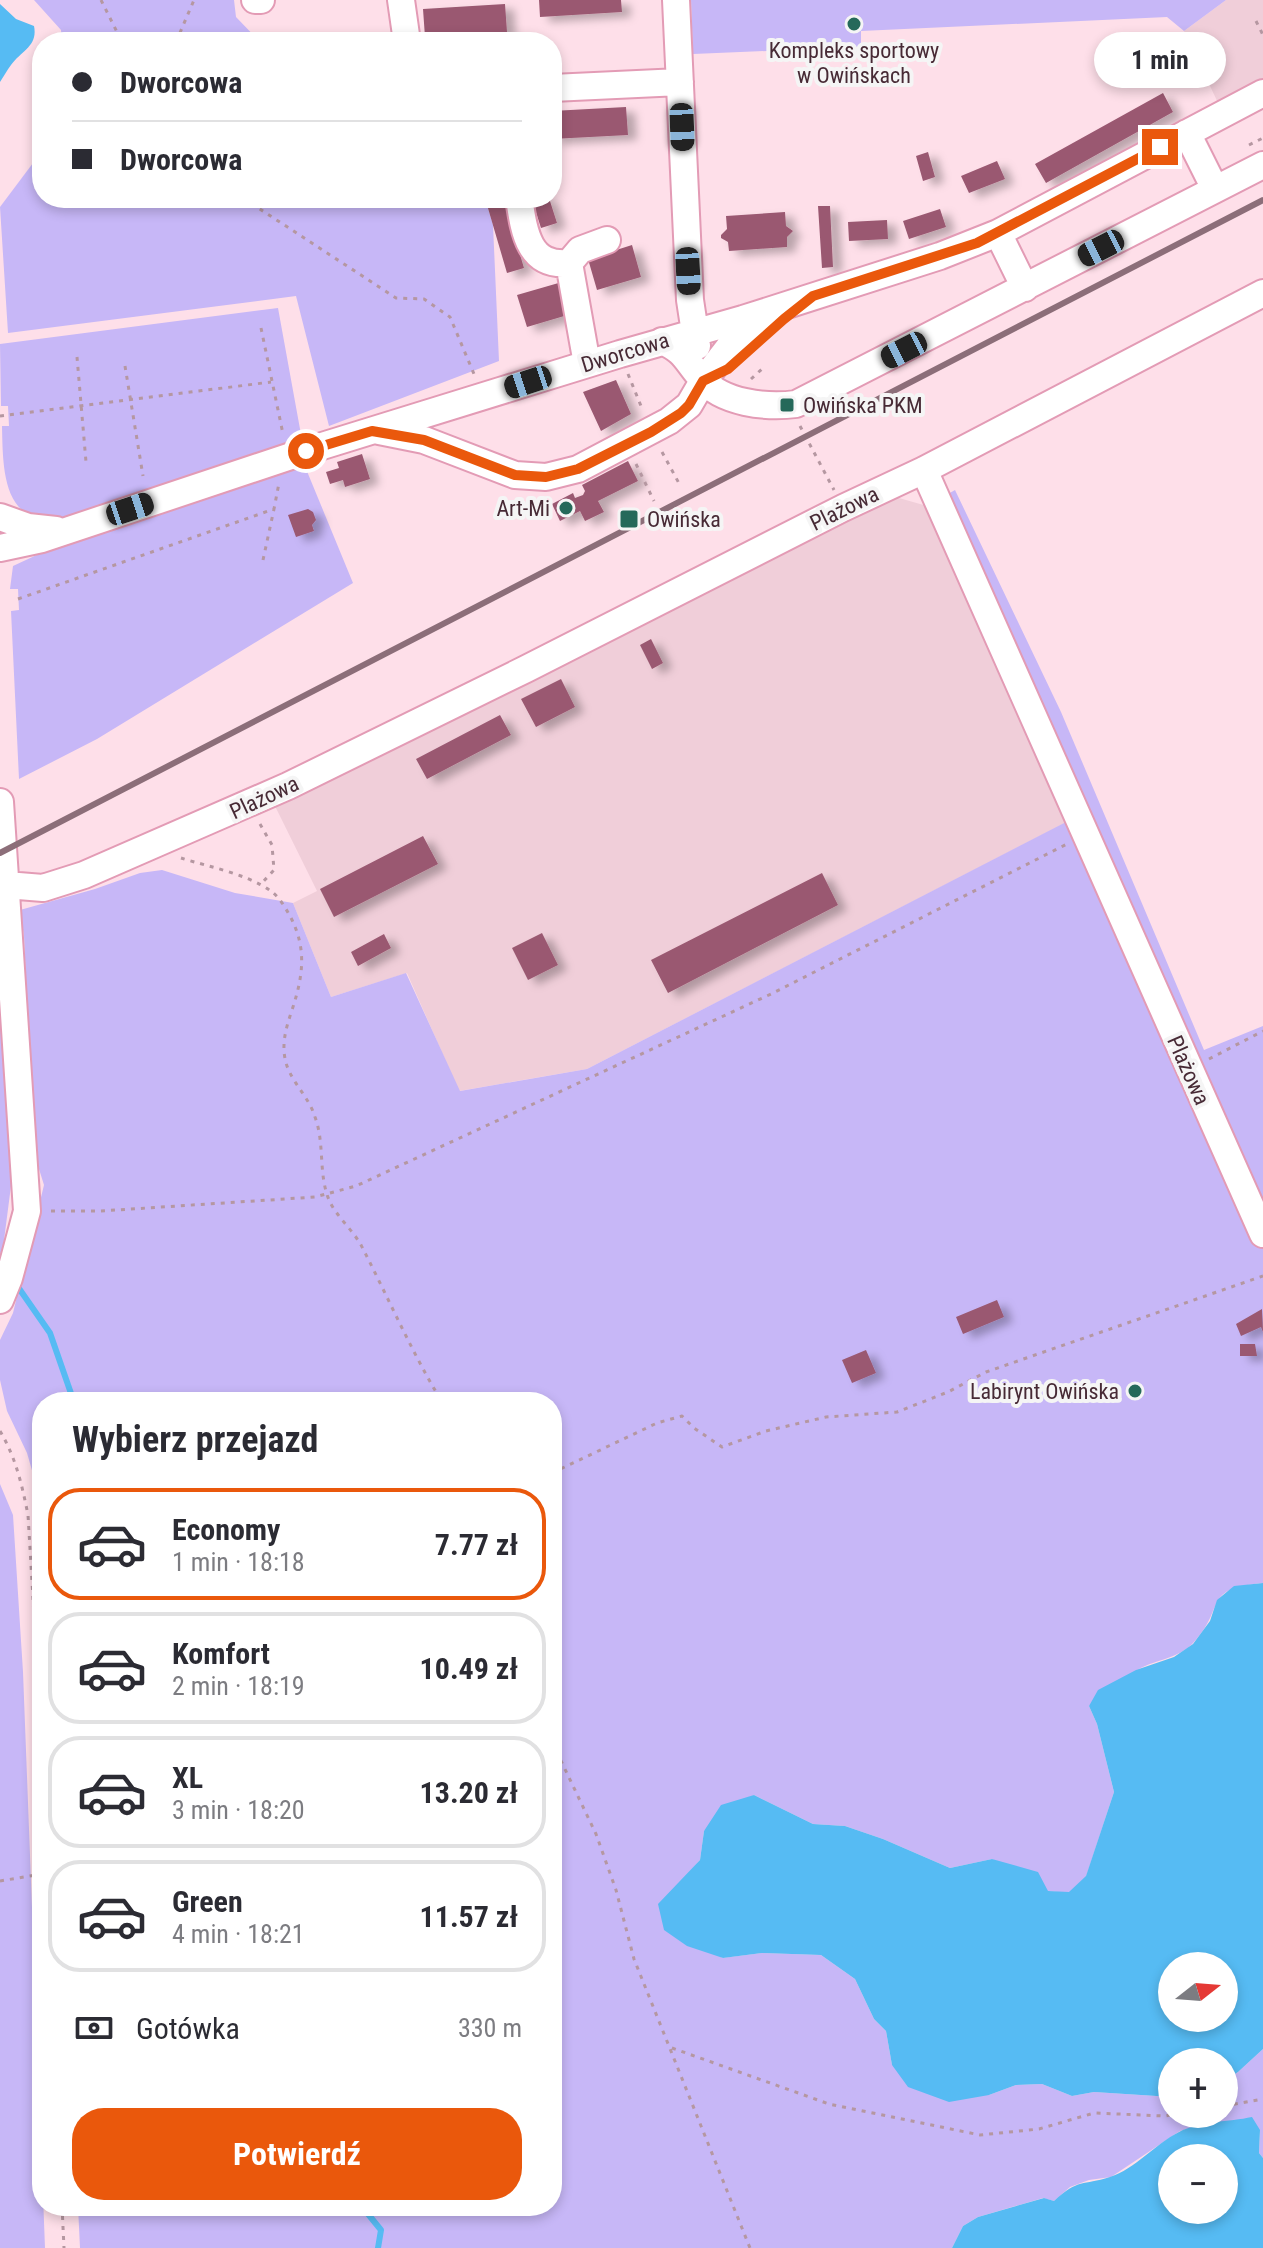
<!DOCTYPE html>
<html lang="pl">
<head>
<meta charset="utf-8">
<style>
  :root { --surface:#fff; --page:#f2f2f3; --text:#2b2b33; --muted:#7c7c81; --line:#e1e1e2; --accent:#ea580c }
  body { margin:0; font-family:"Roboto Condensed",sans-serif; background:var(--page); color:var(--text); height:100vh; display:flex; flex-direction:column; font-size:30px; white-space:nowrap }
  * { box-sizing:border-box; margin:0 }
  p { font-size:26px; color:var(--muted) }
  .icon { flex:none; width:44px; height:44px; fill:none; stroke:currentColor; stroke-width:2; stroke-linecap:round; stroke-linejoin:round }
  .map { position:relative; flex:1; overflow:hidden }
  .panel { position:absolute; left:32px; top:1392px; width:530px; height:824px; display:flex; flex-direction:column; background:var(--surface); border-radius:32px; box-shadow:0 4px 12px #0003 }
  .panel>* { flex:none }
  .hud { position:absolute; left:32px; top:32px; width:530px; height:176px; border-radius:32px; box-shadow:0 4px 12px #0003; display:grid; align-content:center; height:176px; padding:0 40px; background:var(--surface) }
  .needle { width:52px; rotate:73deg }
  .fabs { position:absolute; left:1158px; top:1952px; display:grid; gap:16px }
  .fabs a { display:grid; place-items:center; width:80px; height:80px; border-radius:50%; background:var(--surface); box-shadow:0 4px 12px #0003; font-size:40px }
  .end { position:absolute; width:36px; height:36px; margin:-18px; border:10px solid #ea580c; background:#fff; box-shadow:0 0 0 4px #fff }
  .from { border-radius:50% }
  .bubble { position:absolute; height:56px; border-radius:28px; background:var(--surface); box-shadow:0 4px 12px #0003; font-size:26px; font-weight:700; line-height:56px; text-align:center }
  .car { position:absolute; width:24px; height:48px; margin:-24px -12px; border-radius:10px; box-shadow:0 0 6px 2px #0007; background:linear-gradient(#222 24%,#8ab4d8 0 40%,#222 0 76%,#8ab4d8 0 86%,#222 0) }
  .hud b { display:flex; align-items:center; gap:28px; height:76px; font-size:30px }
  .hud b+b { border-top:2px solid var(--line) }
  .hud i { width:20px; height:20px; background:var(--text) }
  ul { padding:0; list-style:none }
  li { display:flex; align-items:center; gap:24px; height:112px; margin:0 16px 12px; padding:0 24px; border:4px solid var(--line); border-radius:32px }
  li div { flex:1 }
  li b { display:block; font-size:30px }
  li em { font-style:normal; font-weight:700 }
  li.on { border-color:var(--accent) }
  li>.icon { width:72px; height:72px; stroke-width:1.5 }
  h2 { padding:0 40px; font-size:36px; line-height:96px }
  .pay { display:flex; align-items:center; gap:20px; height:88px; padding:0 40px; font-size:30px }
  .pay p { margin-inline-start:auto }
  .primary-button { display:flex; gap:16px; margin-top:auto; padding:16px 40px }
  .primary-button a { flex:1; height:92px; border-radius:32px; background:var(--accent); color:#fff; font-size:32px; font-weight:700; line-height:92px; text-align:center }
  .map>svg:first-child { display:block }
  .built { fill:#f0ced9 }
  .green { fill:#c7b7f7 }
  .water { fill:#56bbf3; fill-rule:evenodd }
  .lines { fill:none; stroke-linecap:round; stroke-linejoin:round }
  .stream { stroke:#56bbf3; stroke-width:6 }
  .building { fill:#9a5871; filter:url(#shadow) }
  .minor-casing { stroke:#e39bb5; stroke-width:30 }
  .path { stroke:#b597a1; stroke-width:3; stroke-dasharray:4 6; stroke-linecap:butt }
  .minor { stroke:#fff; stroke-width:26 }
  .rail { stroke:#8c6e79; stroke-width:6 }
  .route { stroke:#ea580c; stroke-width:10 }
  .poi-dot { fill:#25695a; stroke:#f5f5f5; stroke-width:3 }
  .labels { text-anchor:middle; stroke-width:8; stroke-linejoin:round; paint-order:stroke }
  .poi-label { font-size:22px; fill:#472a35; stroke:#f5f5f5; text-anchor:start }
  .street-label { font-size:22px; fill:#472a35; stroke:#f5f5f5 }
</style>
</head>
<body>
<div class="map">
<svg width="1263" height="2248" viewBox="0 0 1263 2248">
  <defs>
    <filter id="shadow"><feDropShadow dx="9" dy="5" stdDeviation="4" flood-color="#0004"/></filter>
  </defs>
  <rect width="100%" height="100%" fill="#fedfe9"/>
  <!-- built -->
  <path class="built" d="M1226 0H1263V82L1219 105 1184 31Z
    M885 494 927 506 1069 821 587 1069 459 1091 407 973 331 997 293 903 317 891 274 804Z"/>
  <!-- green -->
  <path class="green" d="M34 0H234L236 17 260 42H62L61 30Z
    M691 0H1226L1184 31 1167 17 861 31V47L693 54Z
    M42 151V198H485L493 225 499 361 329 426 296 296 8 333 0 207Z
    M278 308 302 440 65 518C2 530 3 469 2 426H9L8 406H1L0 344Z
    M304 464 353 583 97 739 19 779 11 611 19 610 18 589H10L13 566 41 553Z
    M955 490 1061 712 1204 1050 1263 1026V1583C1201 1589 1227 1606 1194 1642 1178 1660 1153 1659 1134 1672 1118 1682 1104 1695 1089 1706L1097 1724 1114 1792 1086 1877 1069 1893 1047 1891 992 1859 950 1868 883 1839 845 1826 813 1824 754 1795 704 1831 700 1860 686 1876 722 1958 762 1953 821 1955 855 1979 874 2019 886 2031 892 2065 989 2095 1016 2085 1042 2084 1072 2096 1094 2092 1172 2097V2114H1224V2081L1238 2072 1263 2049V2158L1259 2153 1260 2130 1226 2123 1203 2125 1180 2131 1111 2177 1089 2180 1070 2187 1054 2201 1043 2198 978 2217 963 2226 952 2248H80L78 2206H552V1402H42V1505L27 1453 7 1411 0 1380V1340L13 1313 44 1185 34 1153 24 936 20 910 95 889 140 873 162 870 235 893 293 903 331 997 406 973 460 1091 587 1069 1068 821 927 506Z
    M0 953 12 1178 3 1248 0 1254Z
    M0 1484 13 1515 23 1672 45 2248H0Z"/>
  <!-- water -->
  <path class="water" d="M0 4 16 19 34 26C38 46 22 50 11 65 7 70 4 76 0 82Z
    M1263 1583V2049L1238 2072 1224 2081V2062H1172V2097L1094 2092 1072 2096 1042 2084 1016 2085 989 2095 949 2102 908 2087 892 2065 886 2031 874 2019 855 1979 821 1955 762 1953 723 1958 687 1946 664 1930 658 1904 700 1860 704 1831 721 1805 754 1795 813 1824 845 1826 883 1839 950 1868 992 1859 1038 1872 1048 1891 1069 1892 1086 1876 1114 1792 1097 1724 1089 1706 1098 1690 1136 1670 1174 1657 1193 1644 1210 1621 1217 1600 1234 1586ZM1224 1966V2018H1172V1966Z
    M1252 2117 1260 2130 1259 2153 1263 2158V2248H952L963 2226 978 2217 1044 2198 1054 2201C1079 2178 1082 2186 1110 2177 1135 2169 1155 2144 1179 2132 1200 2121 1229 2122 1252 2117ZM1172 2158H1224V2210H1172Z"/>
  <g class="lines">
    <!-- stream -->
    <path class="stream" d="M18 1287 50 1333 74 1402
      M358 2206 368 2214 381 2230 378 2248"/>
  </g>
  <!-- building -->
  <path class="building" d="M539 0H621L622 12 540 17Z
    M505 4 507 32 425 37 423 9Z
    M1163 93 1173 112 1046 183 1035 164Z
    M626 107 628 135 552 139V111Z
    M928 152 935 177 923 181 916 156Z
    M997 161 1005 179 969 193 961 176Z
    M485 198H503L524 268 507 273Z
    M538 198H549L557 223 541 228 532 200Z
    M818 206H830L833 267 822 268Z
    M940 209 946 227 909 239 903 221Z
    M785 212 786 226 793 231 787 237V247L729 251 728 242 721 238V235L727 229 726 216Z
    M887 220 888 239 849 241 848 222Z
    M632 245 641 277 597 290 588 259Z
    M562 282 571 314 527 327 517 295Z
    M616 380 631 414 601 431 583 392Z
    M362 454 370 479 345 487 343 480 330 484 326 472 339 468 337 462Z
    M628 461 638 481 598 501 604 512 585 521 580 511 560 521 552 504 573 493 575 498 583 495 585 491 582 485Z
    M308 509 313 512 316 520 312 525 314 531 296 537 288 515Z
    M651 639 663 663 652 669 640 645Z
    M561 679 575 707 536 727 521 699Z
    M500 715 511 735 427 779 416 759Z
    M423 836 438 864 334 917 320 889Z
    M822 873 838 905 668 993 651 960Z
    M542 933 558 965 528 980 512 948Z
    M384 934 391 948 358 966 351 952Z
    M997 1300 1004 1317 963 1334 956 1317Z
    M1262 1309 1263 1332 1261 1327 1241 1336 1236 1324Z
    M1240 1344H1255L1257 1356H1240Z
    M866 1350 876 1373 852 1383 842 1360Z"/>
  <g class="lines">
    <defs>
      <path id="minor" d="M255 0H261
        M401 0 407 42
        M676 0 690 300 697 346
        M552 88 680 82
        M1187 133 1215 189
        M519 198C524 231 528 267 569 263L587 364
        M998 233 1025 288
        M569 263 580 250 607 240
        M662 341C685 351 686 361 702 379 722 403 766 408 796 404L1263 165
        M379 431 424 440 515 475 546 477 578 469 669 421 689 405 703 381 730 346 764 317
        M924 470 1263 1234
        M0 517 28 527 56 530
        M0 548 42 539 306 451 620 354 743 319 940 256 998 233 1263 93
        M0 802 27 1211 9 1278 0 1300
        M6 885 43 888 84 875 288 786 526 669 843 508 924 470 1263 293"/>
    </defs>
    <!-- minor casing -->
    <use href="#minor" class="minor-casing"/>
    <!-- path -->
    <path class="path" d="M101 0 122 42
      M1256 21 1263 35
      M176 42 194 0
      M1249 145 1263 138
      M243 198 396 298 424 299 450 317 474 374
      M261 328 283 434
      M77 357 86 462
      M125 366 143 476
      M628 374 643 411
      M751 379 763 368
      M0 416 271 382
      M800 426 834 490
      M662 452 681 487
      M636 464 654 501
      M263 560 274 509
      M18 599 274 509 279 483
      M260 824 272 845 274 870 261 884
      M181 858C209 867 263 877 280 900 307 938 306 968 292 1010 286 1028 281 1044 286 1063 292 1083 309 1097 315 1117 325 1144 318 1173 329 1200 336 1216 352 1229 361 1245 388 1297 411 1351 442 1402
      M1209 1059 1263 1031
      M51 1211H101L315 1197 356 1186 771 994 1067 844
      M0 1431C16 1458 22 1485 28 1515L42 1749
      M552 1473 657 1423 682 1416 694 1428 722 1447 766 1431 826 1417 897 1412 948 1392 986 1372 1263 1276
      M552 1742 596 1834 616 1890 634 1959 750 2248
      M0 1881 42 1874
      M672 2048 829 2104 980 2135 1039 2129 1094 2113 1165 2116 1177 2114
      M1224 2106 1263 2099
      M62 2206 64 2248"/>
    <!-- minor -->
    <use href="#minor" class="minor"/>
    <!-- rail -->
    <path class="rail" d="M0 853 1263 200"/>
  </g>
  <g class="lines">
    <!-- route -->
    <path class="route" d="M306 451 372 431 424 440 515 475 546 477 578 469 651 432 681 413 689 405 703 381 728 369 784 319 813 296 977 243 1160 147"/>
  </g>
  <!-- markers -->
  <g class="poi-dot">
    <circle cx="854" cy="24" r="8"/>
    <rect x="779" y="397" width="16" height="16" rx="4"/>
    <circle cx="566" cy="508" r="8"/>
    <rect x="619" y="509" width="20" height="20" rx="4"/>
    <circle cx="1135" cy="1391" r="8"/>
  </g>
  <g class="labels">
    <!-- poi labels -->
    <g class="poi-label">
      <text x="854" y="58" text-anchor="middle">Kompleks sportowy<tspan x="854" dy="25">w Owińskach</tspan></text>
      <text x="803" y="413">Owińska PKM</text>
      <text x="550" y="516" text-anchor="end">Art-Mi</text>
      <text x="647" y="527">Owińska</text>
      <text x="1119" y="1399" text-anchor="end">Labirynt Owińska</text>
    </g>
    <!-- street labels -->
    <g class="street-label">
      <text transform="translate(625 352) rotate(-17)" y="8">Dworcowa</text>
      <text transform="translate(844 508) rotate(-26)" y="8">Plażowa</text>
      <text transform="translate(264 797) rotate(-25)" y="8">Plażowa</text>
      <text transform="translate(1189 1070) rotate(66)" y="8">Plażowa</text>
    </g>
  </g>
</svg>
<div class="fabs">
<a><svg class="needle" viewBox="-14 -14 28 28"><path d="M0-13l5 13h-10z" fill="#e53935"/><path d="M0 13l5-13h-10z" fill="#7c7c81"/></svg></a>
<a>+</a>
<a>−</a>
</div>
<i class="end from" style="left:306px;top:451px"></i>
<i class="end" style="left:1160px;top:147px"></i>
<div class="bubble" style="left:1094px;top:32px;width:132px">1 min</div>
<i class="car" style="left:682px;top:127px;rotate:178deg"></i>
<i class="car" style="left:1101px;top:248px;rotate:243deg"></i>
<i class="car" style="left:688px;top:271px;rotate:177deg"></i>
<i class="car" style="left:904px;top:350px;rotate:243deg"></i>
<i class="car" style="left:528px;top:382px;rotate:252deg"></i>
<i class="car" style="left:130px;top:509px;rotate:72deg"></i>
<div class="hud">
<b><i class="from"></i>Dworcowa</b>
<b><i></i>Dworcowa</b>
</div>
<section class="panel">
<h2>Wybierz przejazd</h2>
<ul>
<li class="on"><svg class="icon" aria-label="car" viewBox="0 0 24 24"><path d="M5 17H2v-5l4-1 3-4h7l3 4 3 1v5h-3M9 17h6M6 11h13"/><circle cx="7" cy="17" r="2"/><circle cx="17" cy="17" r="2"/></svg><div><b>Economy</b><p>1 min · 18:18</p></div><em>7.77 zł</em></li>
<li><svg class="icon" aria-label="car" viewBox="0 0 24 24"><path d="M5 17H2v-5l4-1 3-4h7l3 4 3 1v5h-3M9 17h6M6 11h13"/><circle cx="7" cy="17" r="2"/><circle cx="17" cy="17" r="2"/></svg><div><b>Komfort</b><p>2 min · 18:19</p></div><em>10.49 zł</em></li>
<li><svg class="icon" aria-label="car" viewBox="0 0 24 24"><path d="M5 17H2v-5l4-1 3-4h7l3 4 3 1v5h-3M9 17h6M6 11h13"/><circle cx="7" cy="17" r="2"/><circle cx="17" cy="17" r="2"/></svg><div><b>XL</b><p>3 min · 18:20</p></div><em>13.20 zł</em></li>
<li><svg class="icon" aria-label="car" viewBox="0 0 24 24"><path d="M5 17H2v-5l4-1 3-4h7l3 4 3 1v5h-3M9 17h6M6 11h13"/><circle cx="7" cy="17" r="2"/><circle cx="17" cy="17" r="2"/></svg><div><b>Green</b><p>4 min · 18:21</p></div><em>11.57 zł</em></li>
</ul>
<div class="pay"><svg class="icon" aria-label="cash" viewBox="0 0 24 24"><path d="M3 7h18v10H3z"/><circle cx="12" cy="12" r="2"/></svg>Gotówka<p>330 m</p></div>
<div class="primary-button"><a>Potwierdź</a></div>
</section>
</div>
</body>
</html>
